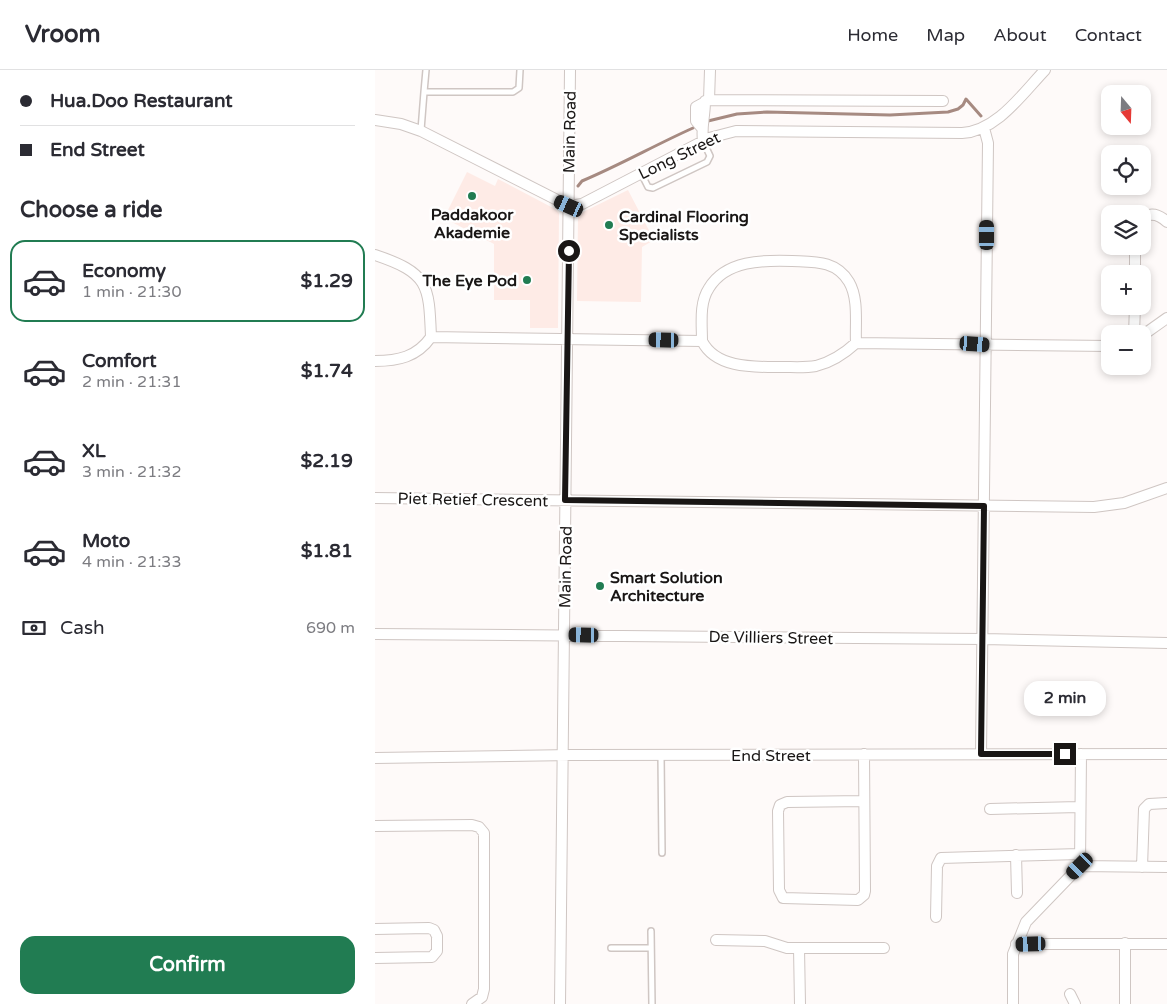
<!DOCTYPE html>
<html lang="en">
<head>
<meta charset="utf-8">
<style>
  :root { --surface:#fff; --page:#f2f2f3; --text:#2b2b33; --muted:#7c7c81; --line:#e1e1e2; --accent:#217c52 }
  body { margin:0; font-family:"Varela Round",sans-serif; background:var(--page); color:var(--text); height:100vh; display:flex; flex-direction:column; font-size:19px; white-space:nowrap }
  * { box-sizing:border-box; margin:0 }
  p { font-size:16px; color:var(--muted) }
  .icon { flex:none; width:28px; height:28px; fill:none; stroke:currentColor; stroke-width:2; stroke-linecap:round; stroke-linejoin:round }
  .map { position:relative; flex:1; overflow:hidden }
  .details { display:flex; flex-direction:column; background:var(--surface); width:375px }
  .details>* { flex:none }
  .banner { display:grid; align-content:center; height:110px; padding:0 20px; background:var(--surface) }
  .needle { width:32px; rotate:161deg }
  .tools { position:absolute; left:726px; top:15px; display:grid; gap:10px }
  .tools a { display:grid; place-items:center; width:50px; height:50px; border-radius:10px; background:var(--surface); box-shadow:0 2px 8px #0003; font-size:25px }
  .end { position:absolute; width:22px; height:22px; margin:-11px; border:6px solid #191615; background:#fff; box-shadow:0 0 0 2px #fff }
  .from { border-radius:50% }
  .bubble { position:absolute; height:35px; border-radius:15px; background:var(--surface); box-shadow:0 2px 8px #0003; font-size:16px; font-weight:700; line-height:35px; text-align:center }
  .car { position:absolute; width:15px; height:30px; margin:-15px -8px; border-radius:6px; box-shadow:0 0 4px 1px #0007; background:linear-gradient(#222 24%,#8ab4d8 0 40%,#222 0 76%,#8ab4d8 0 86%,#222 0) }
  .banner b { display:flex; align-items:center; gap:18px; height:48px; font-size:19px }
  .banner b+b { border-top:1px solid var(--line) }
  .banner i { width:12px; height:12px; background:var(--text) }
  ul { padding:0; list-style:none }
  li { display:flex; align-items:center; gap:15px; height:82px; margin:0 10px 8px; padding:0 10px; border:2px solid transparent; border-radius:15px }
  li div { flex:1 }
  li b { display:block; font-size:19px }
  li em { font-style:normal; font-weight:700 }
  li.on { border-color:var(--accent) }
  li>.icon { width:45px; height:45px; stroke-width:1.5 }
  h2 { padding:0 20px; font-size:22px; line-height:60px }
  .pay { display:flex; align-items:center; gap:12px; height:55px; padding:0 20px; font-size:19px }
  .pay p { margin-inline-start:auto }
  .primary-button { display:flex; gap:10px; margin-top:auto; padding:10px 20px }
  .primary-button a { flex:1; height:58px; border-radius:15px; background:var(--accent); color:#fff; font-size:20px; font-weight:700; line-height:58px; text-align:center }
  header { display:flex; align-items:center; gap:30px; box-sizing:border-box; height:70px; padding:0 25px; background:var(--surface); border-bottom:1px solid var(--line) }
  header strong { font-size:24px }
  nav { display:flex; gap:28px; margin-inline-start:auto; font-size:18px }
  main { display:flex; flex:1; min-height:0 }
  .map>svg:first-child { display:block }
  .built { fill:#feebe6 }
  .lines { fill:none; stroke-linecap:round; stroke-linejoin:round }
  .stream { stroke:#a68a81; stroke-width:3 }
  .lane-casing { stroke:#cfc6c3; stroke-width:8 }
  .street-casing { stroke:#cfc6c3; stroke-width:12 }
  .lane { stroke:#fff; stroke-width:5 }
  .street { stroke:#fff; stroke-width:10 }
  .route { stroke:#191615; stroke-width:6 }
  .poi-dot { fill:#217c52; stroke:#fff; stroke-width:2 }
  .labels { text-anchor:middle; stroke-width:5; stroke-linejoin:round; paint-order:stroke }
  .street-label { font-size:16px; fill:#191615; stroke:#fff }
  .poi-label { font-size:16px; font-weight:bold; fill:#191615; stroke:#fff; text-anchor:start }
</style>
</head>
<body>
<header>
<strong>Vroom</strong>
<nav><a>Home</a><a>Map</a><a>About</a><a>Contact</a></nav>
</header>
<main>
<section class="details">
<div class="banner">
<b><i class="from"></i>Hua.Doo Restaurant</b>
<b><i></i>End Street</b>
</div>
<h2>Choose a ride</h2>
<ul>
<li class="on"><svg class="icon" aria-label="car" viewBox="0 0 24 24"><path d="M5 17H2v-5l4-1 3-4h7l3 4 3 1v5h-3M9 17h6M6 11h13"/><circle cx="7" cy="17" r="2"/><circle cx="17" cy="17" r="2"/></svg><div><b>Economy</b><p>1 min · 21:30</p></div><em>$1.29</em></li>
<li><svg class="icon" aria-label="car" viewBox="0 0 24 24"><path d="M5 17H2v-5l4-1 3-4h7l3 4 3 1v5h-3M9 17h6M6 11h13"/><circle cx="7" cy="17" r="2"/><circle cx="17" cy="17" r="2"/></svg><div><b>Comfort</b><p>2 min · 21:31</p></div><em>$1.74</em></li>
<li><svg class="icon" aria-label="car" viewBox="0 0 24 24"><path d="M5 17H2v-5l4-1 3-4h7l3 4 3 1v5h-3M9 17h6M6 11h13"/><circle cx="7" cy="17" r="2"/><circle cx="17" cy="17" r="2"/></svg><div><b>XL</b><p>3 min · 21:32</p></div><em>$2.19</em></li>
<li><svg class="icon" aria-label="car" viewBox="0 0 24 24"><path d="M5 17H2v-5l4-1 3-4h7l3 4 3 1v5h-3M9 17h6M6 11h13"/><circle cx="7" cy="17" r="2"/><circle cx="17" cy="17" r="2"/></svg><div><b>Moto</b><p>4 min · 21:33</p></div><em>$1.81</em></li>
</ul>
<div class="pay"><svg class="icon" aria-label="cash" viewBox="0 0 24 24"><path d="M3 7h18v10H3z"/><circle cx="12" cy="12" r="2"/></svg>Cash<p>690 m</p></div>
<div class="primary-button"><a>Confirm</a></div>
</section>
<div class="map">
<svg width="792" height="934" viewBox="0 0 792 934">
  <rect width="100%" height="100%" fill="#fefaf9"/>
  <!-- built -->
  <path class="built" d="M92 102 120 116 123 109 180 139 184 143 183 258H155V230H119V174L69 148Z
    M253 120 279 170 267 177 266 232 202 231 203 147 208 142Z"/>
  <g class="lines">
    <!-- stream -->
    <path class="stream" d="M333 51 362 44 392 42 515 45 573 42 583 39 588 35 591 29 606 46
      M203 116 207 111C245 95 280 75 318 58"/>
    <defs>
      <path id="lane" d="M51 0 49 22H138L144 18 145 0
        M46 60 49 22
        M266 103 273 117 278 118 332 92 335 86 328 71
        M286 685 287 783
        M276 861 277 934
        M236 878H276"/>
      <path id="street" d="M334 30 335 0
        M0 50 26 54 46 61 194 136 207 134 334 68 361 61 587 63C622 61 647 24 670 0
        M326 57 321 51V37L334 30 568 31
        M328 71C326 57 330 46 330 31
        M768 147C777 142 785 145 792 152
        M0 185C54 203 54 215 56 267
        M760 204V176
        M759 264 760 236
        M768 265 792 248
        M56 267 327 271
        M481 273C480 254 484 229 474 212 461 190 439 192 417 191 388 190 351 190 334 218 324 233 327 254 327 271 341 299 380 297 407 297 418 297 430 298 441 296 457 292 469 284 481 273L735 276
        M0 291C23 291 42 287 56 267
        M0 428 719 437 749 433 792 418
        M0 564 608 569 792 573
        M489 684C489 730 490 775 490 821L489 825 483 830 408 828 404 820 403 741 405 735 412 732 489 731
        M606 684 613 73 609 58
        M0 688 197 685 792 684
        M615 739 704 737
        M0 756 97 755 104 757 109 763V919L107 927 97 934
        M641 785 642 823
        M705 796 792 797
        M767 797 769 739 774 734 792 733
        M561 847 562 796 566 788 705 784
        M0 859 54 858 59 860 62 866V881L57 887 0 888
        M341 870 390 871 412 878H509
        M750 873V934
        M641 874H792
        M424 878 425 934
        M695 924 700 934
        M185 934 195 0
        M638 934V884L651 852 705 796 706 684"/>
    </defs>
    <!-- lane casing -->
    <use href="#lane" class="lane-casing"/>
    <!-- street casing -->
    <use href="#street" class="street-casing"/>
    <!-- lane -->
    <use href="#lane" class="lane"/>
    <!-- street -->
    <use href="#street" class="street"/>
  </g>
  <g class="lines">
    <!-- route -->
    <path class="route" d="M194 181 190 430 609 436 606 684H690"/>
  </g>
  <!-- markers -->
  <g class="poi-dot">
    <circle cx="97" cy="126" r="5"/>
    <circle cx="234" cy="155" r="5"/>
    <circle cx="152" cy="210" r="5"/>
    <circle cx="225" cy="516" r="5"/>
  </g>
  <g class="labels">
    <!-- street labels -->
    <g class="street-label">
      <text transform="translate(194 62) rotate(-89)" y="6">Main Road</text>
      <text transform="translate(304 85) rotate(-26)" y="6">Long Street</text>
      <text transform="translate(98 429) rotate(1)" y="6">Piet Retief Crescent</text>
      <text transform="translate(190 497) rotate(-89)" y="6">Main Road</text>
      <text transform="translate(396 567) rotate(1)" y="6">De Villiers Street</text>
      <text x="396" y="691">End Street</text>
    </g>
    <!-- poi labels -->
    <g class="poi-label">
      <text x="97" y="150" text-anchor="middle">Paddakoor<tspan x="97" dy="18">Akademie</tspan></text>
      <text x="244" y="152">Cardinal Flooring<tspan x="244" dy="18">Specialists</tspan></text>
      <text x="142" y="216" text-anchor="end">The Eye Pod</text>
      <text x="235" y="513">Smart Solution<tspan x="235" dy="18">Architecture</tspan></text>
    </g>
  </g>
</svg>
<div class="tools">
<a><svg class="needle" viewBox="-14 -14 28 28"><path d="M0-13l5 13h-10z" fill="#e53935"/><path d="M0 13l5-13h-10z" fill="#7c7c81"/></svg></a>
<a><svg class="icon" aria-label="locate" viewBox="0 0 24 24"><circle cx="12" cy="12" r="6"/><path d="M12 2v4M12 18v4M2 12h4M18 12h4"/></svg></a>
<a><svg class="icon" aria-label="layers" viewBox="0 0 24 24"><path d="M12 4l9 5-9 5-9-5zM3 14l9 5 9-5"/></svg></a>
<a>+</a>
<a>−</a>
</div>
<i class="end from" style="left:194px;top:181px"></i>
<i class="end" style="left:690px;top:684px"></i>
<div class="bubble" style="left:649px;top:611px;width:82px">2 min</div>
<i class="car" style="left:194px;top:136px;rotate:294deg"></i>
<i class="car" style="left:612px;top:165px;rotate:0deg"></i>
<i class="car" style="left:289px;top:270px;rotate:271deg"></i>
<i class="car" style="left:600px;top:274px;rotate:94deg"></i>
<i class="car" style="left:209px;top:565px;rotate:271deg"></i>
<i class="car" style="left:705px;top:796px;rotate:225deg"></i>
<i class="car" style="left:656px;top:874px;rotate:268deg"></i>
</div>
</main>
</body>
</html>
